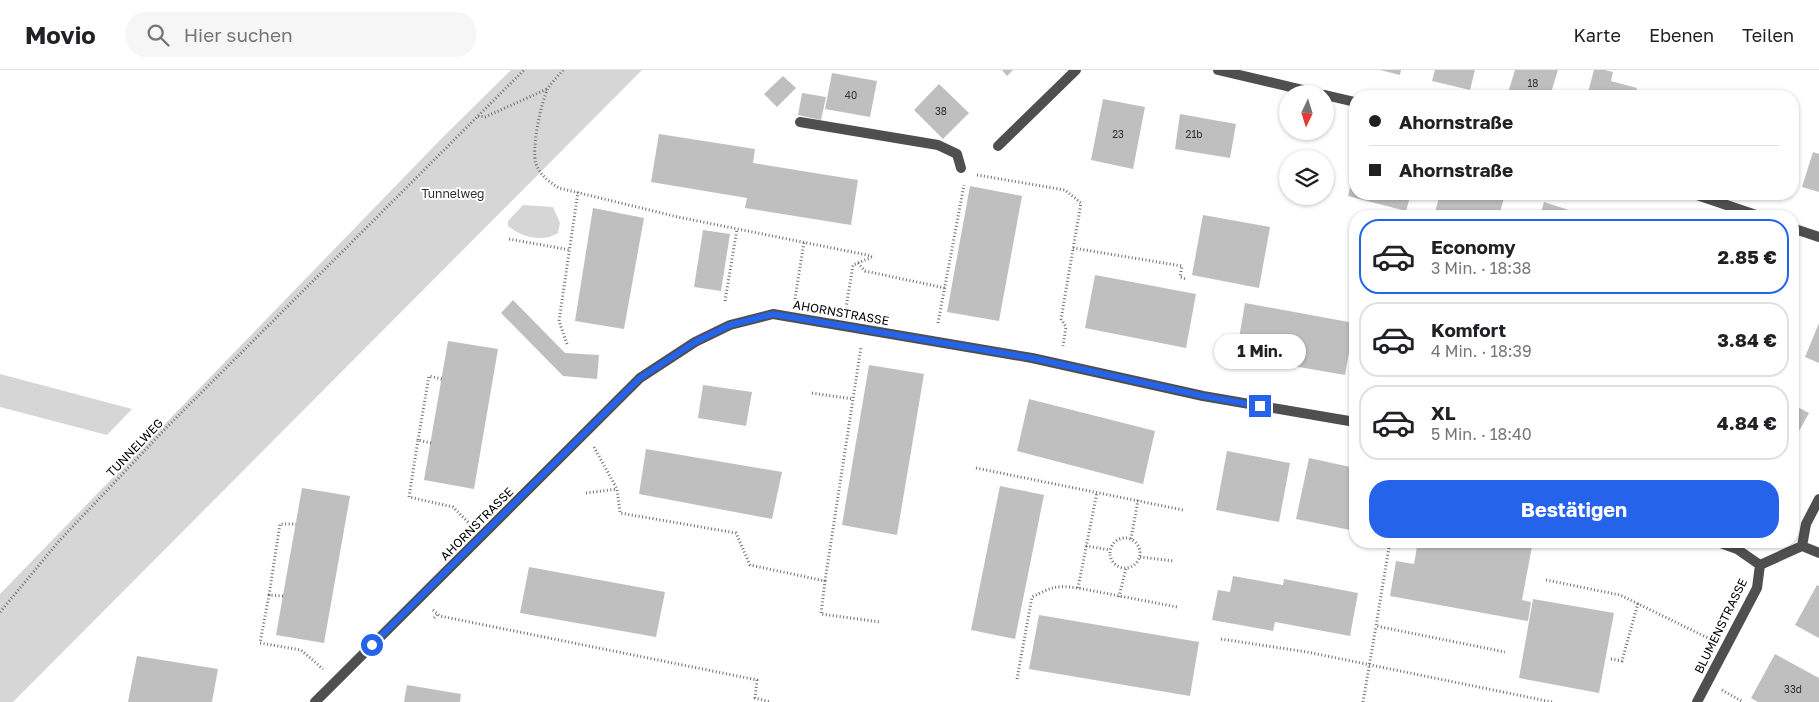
<!DOCTYPE html>
<html lang="de">
<head>
<meta charset="utf-8">
<style>
  :root { --surface:#fff; --page:#f6f6f6; --text:#202124; --muted:#757577; --line:#e0e0e0; --accent:#2563eb }
  body { margin:0; font-family:"Golos Text",sans-serif; background:var(--page); color:var(--text); height:100vh; display:flex; flex-direction:column; font-size:19px; white-space:nowrap }
  * { box-sizing:border-box; margin:0 }
  p { font-size:16px; color:var(--muted) }
  .icon { flex:none; width:28px; height:28px; fill:none; stroke:currentColor; stroke-width:2; stroke-linecap:round; stroke-linejoin:round }
  .map { position:relative; flex:1; overflow:hidden }
  .drawer { position:absolute; left:1349px; top:140px; width:450px; height:338px; display:flex; flex-direction:column; background:var(--surface); border-radius:20px; box-shadow:0 1px 4px #0004 }
  .drawer>* { flex:none }
  .banner { position:absolute; left:1349px; top:20px; width:450px; height:110px; border-radius:20px; box-shadow:0 1px 4px #0004; display:grid; align-content:center; height:110px; padding:0 20px; background:var(--surface) }
  .needle { width:32px; rotate:184deg }
  .tools { position:absolute; left:1279px; top:15px; display:grid; gap:10px }
  .tools a { display:grid; place-items:center; width:55px; height:55px; border-radius:50%; background:var(--surface); box-shadow:0 1px 4px #0004; font-size:25px }
  .end { position:absolute; width:22px; height:22px; margin:-11px; border:6px solid #2563eb; background:#fff; box-shadow:0 0 0 2px #fff }
  .from { border-radius:50% }
  .bubble { position:absolute; height:35px; border-radius:18px; background:var(--surface); box-shadow:0 1px 4px #0004; font-size:16px; font-weight:700; line-height:35px; text-align:center }
  .banner b { display:flex; align-items:center; gap:18px; height:48px; font-size:19px }
  .banner b+b { border-top:1px solid var(--line) }
  .banner i { width:12px; height:12px; background:var(--text) }
  ul { padding:9px 0 0; list-style:none }
  li { display:flex; align-items:center; gap:15px; height:75px; margin:0 10px 8px; padding:0 10px; border:2px solid var(--line); border-radius:20px }
  li div { flex:1 }
  li b { display:block; font-size:19px }
  li em { font-style:normal; font-weight:700 }
  li.current { border-color:var(--accent) }
  li>.icon { width:45px; height:45px; stroke-width:1.5 }
  .primary-button { display:flex; gap:10px; margin-top:auto; padding:10px 20px }
  .primary-button a { flex:1; height:58px; border-radius:20px; background:var(--accent); color:#fff; font-size:20px; font-weight:700; line-height:58px; text-align:center }
  header { display:flex; align-items:center; gap:30px; box-sizing:border-box; height:70px; padding:0 25px; background:var(--surface); border-bottom:1px solid var(--line) }
  header strong { font-size:24px }
  nav { display:flex; gap:28px; margin-inline-start:auto; font-size:18px }
  .search { width:350px; height:45px; background:var(--page); display:flex; align-items:center; gap:12px; box-sizing:border-box; padding:0 18px; border-radius:20px; color:var(--muted); font-size:19px }
  .map>svg:first-child { display:block }
  .green { fill:#d6d6d6 }
  .building { fill:#bfbfbf }
  .lines { fill:none; stroke-linecap:round; stroke-linejoin:round }
  .path { stroke:#717171; stroke-width:3; stroke-dasharray:1 2.5; stroke-linecap:butt }
  .lane { stroke:#4f4f4f; stroke-width:10 }
  .street { stroke:#4f4f4f; stroke-width:10 }
  .route { stroke:#2563eb; stroke-width:6 }
  .labels { text-anchor:middle; stroke-width:4; stroke-linejoin:round; paint-order:stroke }
  .number-label { font-size:10px; fill:#303030 }
  .park-label { font-size:12px; fill:#2d2d2d; stroke:#fff }
  .street-label { font-size:12px; fill:#000; stroke:#fff }
</style>
</head>
<body>
<header>
<strong>Movio</strong>
<div class="search"><svg class="icon" aria-label="search" viewBox="0 0 24 24"><circle cx="10" cy="10" r="6"/><path d="M15 15l6 6"/></svg>Hier suchen</div>
<nav><a>Karte</a><a>Ebenen</a><a>Teilen</a></nav>
</header>
<div class="map">
<svg width="1819" height="632" viewBox="0 0 1819 632">
  <rect width="100%" height="100%" fill="#fff"/>
  <!-- green -->
  <path class="green" d="M511 0H642L13 632H0V524L442 68Z
    M523 135 553 137 560 153 558 163C542 173 522 167 508 156V151Z
    M0 304 132 339 107 365 0 337Z"/>
  <!-- building -->
  <path class="building" d="M1002 0H1013L1007 6Z
    M1380 0H1401L1400 5Z
    M1435 0H1475L1470 20 1432 11Z
    M1515 0H1558L1550 26H1507Z
    M1594 0H1605L1613 2 1611 11 1637 18 1634 26H1587Z
    M832 3 877 11 870 47 825 39Z
    M783 6 796 18 777 37 764 24Z
    M939 14 969 43 943 69 914 40Z
    M802 23 826 27 821 50 798 45Z
    M1103 29 1145 37 1133 99 1091 90Z
    M1180 44 1236 54 1230 88 1175 79Z
    M659 64 755 79 753 93 858 110 851 155 745 138 747 128 651 112Z
    M1813 82 1819 84V122L1802 117Z
    M1354 101 1355 124H1411L1406 141 1348 126Z
    M970 116 1022 126 999 251 947 242Z
    M1440 124H1505L1499 146H1434Z
    M1544 132 1587 146H1540Z
    M593 138 644 148 624 259 575 251Z
    M1203 145 1270 157 1259 218 1192 205Z
    M703 160 730 164 721 221 694 217Z
    M1095 205 1196 224 1186 278 1085 258Z
    M513 230 565 283 599 285 597 309 563 306 501 243Z
    M1245 233 1354 253 1345 305 1236 286Z
    M1819 253V293L1805 287Z
    M448 271 498 279 474 419 424 410Z
    M869 295 924 304 897 465 842 455Z
    M703 315 752 322 746 356 698 348Z
    M1029 329 1155 361 1143 414 1017 381Z
    M1792 334 1809 343 1792 374Z
    M646 379 782 402 772 449 639 424Z
    M1227 381 1290 393 1279 452 1216 440Z
    M1309 388 1355 398V461L1296 449Z
    M1000 416 1044 425 1015 569 971 560Z
    M302 418 350 426 324 573 276 565Z
    M1418 471H1533L1522 530 1531 532 1528 551 1390 526 1396 491 1414 494Z
    M529 497 665 522 656 567 520 543Z
    M1233 506 1283 515 1284 509 1358 523 1350 566 1275 552 1273 561 1212 550 1218 520 1230 522Z
    M1817 515 1819 516V568L1795 555Z
    M1533 529 1614 543 1599 623 1519 608Z
    M1039 545 1199 572 1190 626 1029 599Z
    M1775 584 1819 608V632H1758L1751 628Z
    M137 586 218 599 212 632H128Z
    M407 615 461 624 460 632H404Z"/>
  <g class="lines">
    <!-- path -->
    <path class="path" d="M563 0C558 6 552 12 548 18 541 32 531 80 536 94 540 105 549 112 559 118L678 147 872 186
      M478 46 485 47 547 19
      M977 105 1065 120 1081 133 1061 249 1066 257 1063 276
      M509 169 570 180
      M1073 178 1182 196 1180 207 1186 209
      M858 193 865 201 945 218
      M795 229 804 172
      M725 231 737 159
      M846 238 853 195 872 187
      M938 253 964 115
      M567 274 559 251 578 122
      M812 323 853 329
      M418 370 429 306 442 309
      M431 373 418 370 409 427 453 437 469 453
      M594 377 617 419 620 443 736 463 750 495 825 511 821 544 880 552
      M976 398 1183 440
      M586 423 617 419
      M1110 483a15 15 0 1 1 30 0a15 15 0 1 1-30 0Z
      M1131 469 1138 430
      M1390 471 1376 556 1505 582
      M1086 476 1110 480
      M1140 487 1174 491
      M1546 510 1620 525 1708 568
      M825 511 861 277
      M1078 518 1097 422
      M269 525 280 454H296
      M283 526 269 525 260 573 301 580 323 599
      M1119 527 1126 498
      M433 540 440 546 757 610 755 628 770 632
      M0 542 60 470 167 357 524 0
      M434 548 438 544
      M1221 569 1307 582 1552 632
      M1611 589 1622 591 1638 533
      M1017 609 1032 527C1052 517 1056 515 1078 518L1177 537
      M1722 620 1743 632
      M1363 632 1376 556"/>
    <!-- lane -->
    <path class="lane" d="M800 52 938 75 957 84 961 98"/>
    <!-- street -->
    <path class="street" d="M1218 0 1320 24
      M1325 25 1355 32
      M998 76 1076 0
      M1694 124 1759 146
      M1792 158 1819 167
      M1715 471 1737 479 1760 495
      M1802 476 1806 454 1819 429
      M1802 476 1819 483
      M1760 495 1802 476
      M315 632 640 308 695 272 730 255 773 244 1032 288 1203 326 1355 352
      M1697 632 1757 518 1760 495"/>
  </g>
  <g class="lines">
    <!-- route -->
    <path class="route" d="M372 575 640 308 695 272 730 255 773 244 1032 288 1203 326 1260 336"/>
  </g>
  <g class="labels">
    <!-- number labels -->
    <g class="number-label">
      <text x="1533" y="17">18</text>
      <text x="851" y="29">40</text>
      <text x="941" y="45">38</text>
      <text x="1118" y="68">23</text>
      <text x="1194" y="68">21b</text>
      <text x="1793" y="623">33d</text>
    </g>
    <!-- park labels -->
    <g class="park-label">
      <text x="453" y="128">Tunnelweg</text>
    </g>
    <!-- street labels -->
    <g class="street-label">
      <text transform="translate(841 243) rotate(10)" y="4">AHORNSTRASSE</text>
      <text transform="translate(135 378) rotate(-46)" y="4">TUNNELWEG</text>
      <text transform="translate(477 454) rotate(-45)" y="4">AHORNSTRASSE</text>
      <text transform="translate(1721 556) rotate(-64)" y="4">BLUMENSTRASSE</text>
    </g>
  </g>
</svg>
<div class="tools">
<a><svg class="needle" viewBox="-14 -14 28 28"><path d="M0-13l5 13h-10z" fill="#e53935"/><path d="M0 13l5-13h-10z" fill="#757577"/></svg></a>
<a><svg class="icon" aria-label="layers" viewBox="0 0 24 24"><path d="M12 4l9 5-9 5-9-5zM3 14l9 5 9-5"/></svg></a>
</div>
<i class="end from" style="left:372px;top:575px"></i>
<i class="end" style="left:1260px;top:336px"></i>
<div class="bubble" style="left:1214px;top:264px;width:92px">1 Min.</div>
<div class="banner">
<b><i class="from"></i>Ahornstraße</b>
<b><i></i>Ahornstraße</b>
</div>
<section class="drawer">
<ul>
<li class="current"><svg class="icon" aria-label="car" viewBox="0 0 24 24"><path d="M5 17H2v-5l4-1 3-4h7l3 4 3 1v5h-3M9 17h6M6 11h13"/><circle cx="7" cy="17" r="2"/><circle cx="17" cy="17" r="2"/></svg><div><b>Economy</b><p>3 Min. · 18:38</p></div><em>2.85 €</em></li>
<li><svg class="icon" aria-label="car" viewBox="0 0 24 24"><path d="M5 17H2v-5l4-1 3-4h7l3 4 3 1v5h-3M9 17h6M6 11h13"/><circle cx="7" cy="17" r="2"/><circle cx="17" cy="17" r="2"/></svg><div><b>Komfort</b><p>4 Min. · 18:39</p></div><em>3.84 €</em></li>
<li><svg class="icon" aria-label="car" viewBox="0 0 24 24"><path d="M5 17H2v-5l4-1 3-4h7l3 4 3 1v5h-3M9 17h6M6 11h13"/><circle cx="7" cy="17" r="2"/><circle cx="17" cy="17" r="2"/></svg><div><b>XL</b><p>5 Min. · 18:40</p></div><em>4.84 €</em></li>
</ul>
<div class="primary-button"><a>Bestätigen</a></div>
</section>
</div>
</body>
</html>
